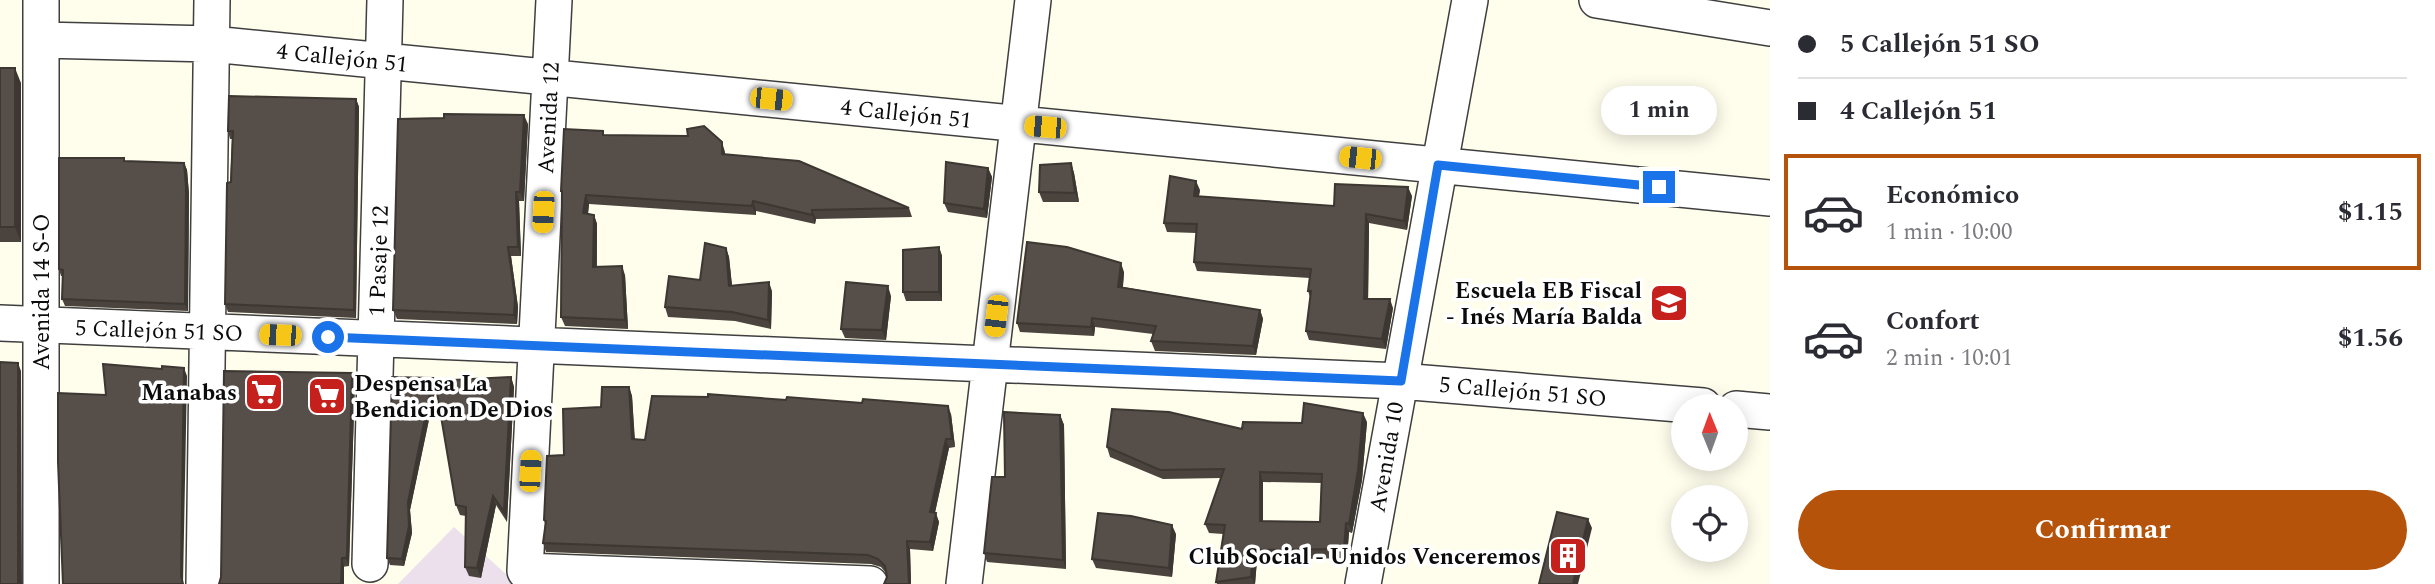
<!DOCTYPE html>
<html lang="es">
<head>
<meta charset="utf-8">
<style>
  :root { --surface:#fff; --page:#f2f2f3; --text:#2b2b33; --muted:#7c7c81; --line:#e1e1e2; --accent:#b45309 }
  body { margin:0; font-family:Spectral,serif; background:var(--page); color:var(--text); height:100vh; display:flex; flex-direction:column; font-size:26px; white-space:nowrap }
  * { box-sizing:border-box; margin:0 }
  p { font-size:23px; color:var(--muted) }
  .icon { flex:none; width:38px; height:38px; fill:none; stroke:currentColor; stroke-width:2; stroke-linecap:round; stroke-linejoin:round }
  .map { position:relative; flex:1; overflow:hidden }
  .sheet { display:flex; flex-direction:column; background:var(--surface); width:665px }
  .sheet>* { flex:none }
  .guide { display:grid; align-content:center; height:154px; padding:0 28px; background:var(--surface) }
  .needle { width:46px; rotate:359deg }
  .tools { position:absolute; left:1671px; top:394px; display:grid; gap:14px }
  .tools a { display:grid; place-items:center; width:77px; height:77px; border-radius:50%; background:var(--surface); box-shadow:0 4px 18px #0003; font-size:35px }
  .end { position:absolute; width:32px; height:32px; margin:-16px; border:9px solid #1a73e8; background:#fff; box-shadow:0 0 0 4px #fff }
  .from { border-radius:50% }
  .bubble { position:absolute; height:49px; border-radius:24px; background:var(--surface); box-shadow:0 4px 18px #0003; font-size:23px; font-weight:700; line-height:49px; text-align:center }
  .car { position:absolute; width:21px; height:42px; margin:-21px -10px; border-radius:9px; box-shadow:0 0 5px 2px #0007; background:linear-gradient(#f5c518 24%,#345 0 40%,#f5c518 0 76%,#345 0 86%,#f5c518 0) }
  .guide b { display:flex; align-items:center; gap:24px; height:66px; font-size:26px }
  .guide b+b { border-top:2px solid var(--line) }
  .guide i { width:18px; height:18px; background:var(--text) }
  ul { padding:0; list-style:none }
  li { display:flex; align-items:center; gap:21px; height:116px; margin:0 14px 10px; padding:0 14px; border:4px solid transparent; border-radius:0px }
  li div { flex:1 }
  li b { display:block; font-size:26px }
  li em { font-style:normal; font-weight:700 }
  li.on { border-color:var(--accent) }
  li>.icon { width:63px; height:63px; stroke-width:1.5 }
  .action { display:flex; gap:14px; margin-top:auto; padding:14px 28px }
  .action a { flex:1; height:80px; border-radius:42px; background:var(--accent); color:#fff; font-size:28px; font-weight:700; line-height:80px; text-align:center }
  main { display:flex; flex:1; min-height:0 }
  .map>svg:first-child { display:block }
  .industrial { fill:#ece0ec }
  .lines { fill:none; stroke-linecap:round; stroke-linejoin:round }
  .minor-casing { stroke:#3f3f3f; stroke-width:38 }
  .minor { stroke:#fff; stroke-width:35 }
  .wall { fill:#4a433e; fill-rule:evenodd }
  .shaded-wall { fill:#3c3732 }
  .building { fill:#564e48; stroke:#3c3732; stroke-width:2; fill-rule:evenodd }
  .route { stroke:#1a73e8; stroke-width:9 }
  .labels { text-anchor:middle; stroke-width:7; stroke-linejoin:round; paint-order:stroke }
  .street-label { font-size:23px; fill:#0c0c0c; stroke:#fff }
  .poi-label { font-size:23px; font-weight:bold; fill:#0c0c0c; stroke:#fff; text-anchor:end }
</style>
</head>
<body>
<main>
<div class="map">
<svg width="1770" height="584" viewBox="0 0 1770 584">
  <rect width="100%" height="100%" fill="#fffdec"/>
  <!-- industrial -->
  <path class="industrial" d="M454 527 517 584H398Z"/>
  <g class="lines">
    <defs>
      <path id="minor" d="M554 0 525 571 870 584
        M1597 0 1770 28
        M41 40 212 44 1770 198
        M0 323 1400 381 1703 406
        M1736 409 1770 412
        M370 564 385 0
        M41 584V0
        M204 584 212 0
        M964 584 1033 0
        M1363 584 1470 0"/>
    </defs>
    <!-- minor casing -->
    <use href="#minor" class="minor-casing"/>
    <!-- minor -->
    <use href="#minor" class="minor"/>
  </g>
  <!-- wall -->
  <path class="wall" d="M0 68 21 83V242H0Z
    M356 99 359 107 356 318 228 312 225 304 232 139H230L228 131Z
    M528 124 524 201H519L521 256H511L518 307 517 324 397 319 393 310Z
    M605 135 725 152V154L909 208 912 217 816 219 815 224 756 211V215L589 204 588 214 594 215 597 224V266L625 275 628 329 565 326 561 317 562 196 561 191Z
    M124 158 125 161 184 163 187 170 189 194 188 311 65 306 62 299 63 276H61L59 269Z
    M1071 163 1074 173 1079 202H1043L1039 192Z
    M988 168 992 177 987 218 948 212 944 203Z
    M1200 190 1199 196 1334 206 1412 196 1407 230 1369 223 1368 299 1393 308 1386 349 1309 340 1306 331 1310 297 1308 291 1310 278 1197 271 1194 262 1196 233 1167 232 1164 223Z
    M939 247 942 256V301H906L903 292Z
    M726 248 729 257 732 286 772 291 771 329 735 321 668 317 665 307 700 280Z
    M1124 272 1123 287 1260 310 1263 319 1256 355 1155 351 1151 341 1153 334 1095 327 1094 336 1020 332 1017 323Z
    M891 296 886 340 845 338 841 329Z
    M511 377 514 387 507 522 496 505 481 578 469 576 465 567 466 516 460 515 456 505 436 387 410 510 412 533 404 566 390 565 387 558 435 381Z
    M355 381 349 566 219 584Z
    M629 387 632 396 635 440H645L951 414 955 447 949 448 935 513 939 522 933 551 910 549 911 584H884L887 577 886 573 881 567 871 564 546 552 543 543 545 524 544 520 564 455 601 407Z
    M1060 415 1064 425 1066 569 987 562 984 553 1005 477Z
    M1367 422 1362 480 1352 533 1349 532 1347 558 1257 560 1255 584H1217L1216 582 1223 534 1209 533 1205 524 1221 478 1163 479 1110 457 1107 447 1242 429 1302 423ZM1263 482 1321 483 1320 522 1263 521Z
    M1176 534 1172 577 1096 568 1092 559Z"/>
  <!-- shaded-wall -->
  <path class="shaded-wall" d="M15 68 21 83V242L15 227Z
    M356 99 359 107 356 318 354 310Z
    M524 115 528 124 524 201 520 192Z
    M722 142 725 152V163L722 154Z
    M184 163 187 170 189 194 188 311 185 304Z
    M1071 163 1074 173 1079 202 1075 193Z
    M988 168 992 177 987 218 984 209Z
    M1196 181 1200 190 1197 205 1194 196Z
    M1408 187 1412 196 1407 230 1404 221Z
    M516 192 519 201 521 256 518 247Z
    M586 195 589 204 587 222 583 213Z
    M753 201 756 211V215L752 206Z
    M812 210 816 219 815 224 812 215Z
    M1366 214 1369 223 1368 308 1364 299Z
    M594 215 597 224 596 276 593 267Z
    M508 247 511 256 518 307 517 324 514 315Z
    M939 247 942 256V301L939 292Z
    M726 248 729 257 733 295 729 286Z
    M1121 263 1124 272 1122 296 1118 287Z
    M622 266 625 275 628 329 625 320Z
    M769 282 772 291 771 329 768 320Z
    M888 286 891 296 886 340 882 330Z
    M1390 299 1393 308 1386 349 1382 339Z
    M1260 310 1263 319 1256 355 1253 346Z
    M1092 318 1095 327 1094 336 1091 327Z
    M18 363 21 371 22 584H18Z
    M184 368 187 376 183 584 181 576Z
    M352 373 355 381 349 566 346 558Z
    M511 377 514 387 507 522 504 512Z
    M433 378 436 385 410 510 412 533 404 566 402 559 408 502Z
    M629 387 632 396 635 448 632 439Z
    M948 406 951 414 955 447 952 439Z
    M1363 413 1367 422 1362 480 1352 533 1349 524Z
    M1060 415 1064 425 1066 569 1063 560Z
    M946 439 949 448 933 521 930 512Z
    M1260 472 1263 482V530L1260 521Z
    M493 496 496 505 481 578 477 568Z
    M936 513 939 522 933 551 930 542Z
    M1588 519 1592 528 1578 584H1573Z
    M1346 523 1349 532 1347 558 1344 549Z
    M1172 525 1176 534 1172 577 1169 568Z
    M907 541 910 549 911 584H909Z
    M1253 550 1257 560 1255 584 1251 577Z
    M342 558 344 566V584H341Z"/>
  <!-- building -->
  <path class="building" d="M0 68H15V227H0Z
    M229 96 356 99 354 310 225 304 227 183 231 182 233 131H228Z
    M444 114 524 115 520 192H516L518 247H508L515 298 514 315 393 310 398 119 444 118Z
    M704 126 722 142V154L799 161 909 208 812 210V215L753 201 752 206 586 195 583 213 594 215 593 267 622 266 625 320 561 317 562 191H561L564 129 603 131V135L688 136 687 129Z
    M59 158H124V161L184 163 186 187 185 304 62 299 63 270 59 269Z
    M946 162 988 168 984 209 944 203Z
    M1071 163 1075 193 1039 192 1040 165Z
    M1170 176 1196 181 1194 196 1334 206 1335 184 1408 187 1404 221 1366 214 1364 299H1390L1382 339 1306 331 1311 291H1308L1311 269 1194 262 1197 224 1164 223Z
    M1027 242 1067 247 1121 263 1118 287 1260 310 1253 346 1151 341 1156 326 1092 318 1091 327 1017 323Z
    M705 243 726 248 729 286 769 282 768 320 732 312 665 307 669 276 700 280Z
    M939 247V292H903V250Z
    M846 282 888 286 882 330 841 329Z
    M0 362 18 363V584H0Z
    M103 364 162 369V366L184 368 181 576 183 584H63L58 462V393L106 395Z
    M224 371 352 373 347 555 346 558H342L341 584H219L221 577Z
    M392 377 433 378 408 502 409 526 402 559 387 558Z
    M511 377 504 512 493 496 477 568 465 567 466 507 456 505 435 381Z
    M602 387H629L632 439 645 440 652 396 708 397V394L786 400 787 397 862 403 863 399 948 406 952 439H946L930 512 936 513 930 542 907 541 909 584H884L887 577 885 566 878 559 868 555 543 543 546 521 544 520 547 456 564 455 563 409 601 407Z
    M1304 403 1363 413 1358 470 1349 524 1346 523 1344 549 1253 550 1251 577 1216 582 1225 525 1205 524 1224 469 1160 470 1107 447 1112 409 1169 412 1242 429 1243 422 1302 423ZM1260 472 1322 474 1320 522 1260 521Z
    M1004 412 1060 415 1063 560 984 553 992 477H1005Z
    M1557 512 1588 519 1573 584H1539Z
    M1098 513 1131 516 1172 525 1169 568 1092 559Z"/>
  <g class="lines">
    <!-- route -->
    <path class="route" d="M328 337 1401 381 1438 165 1659 187"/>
  </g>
  <!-- icons -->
  <defs>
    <symbol id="school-square" viewBox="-11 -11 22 22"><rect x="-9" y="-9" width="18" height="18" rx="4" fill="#c5201c" stroke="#fff"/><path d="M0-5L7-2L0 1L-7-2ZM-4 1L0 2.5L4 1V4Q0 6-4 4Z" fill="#fff"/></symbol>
    <symbol id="supermarket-square" viewBox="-11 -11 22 22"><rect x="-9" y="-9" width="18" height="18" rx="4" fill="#c5201c" stroke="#fff"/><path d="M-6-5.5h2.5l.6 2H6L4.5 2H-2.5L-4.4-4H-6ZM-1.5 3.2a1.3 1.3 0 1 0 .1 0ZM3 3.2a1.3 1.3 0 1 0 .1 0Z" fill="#fff"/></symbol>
    <symbol id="building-square" viewBox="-11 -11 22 22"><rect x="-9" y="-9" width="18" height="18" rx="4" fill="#c5201c" stroke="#fff"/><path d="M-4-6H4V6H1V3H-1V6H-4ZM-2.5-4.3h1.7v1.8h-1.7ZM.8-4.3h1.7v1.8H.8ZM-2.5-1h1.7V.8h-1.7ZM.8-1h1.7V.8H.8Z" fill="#fff"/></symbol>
  </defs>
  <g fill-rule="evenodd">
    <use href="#school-square" x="1647" y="281" width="44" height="44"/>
    <use href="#supermarket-square" x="242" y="370" width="44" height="44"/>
    <use href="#supermarket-square" x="305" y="374" width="44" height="44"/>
    <use href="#building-square" x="1546" y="534" width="44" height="44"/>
  </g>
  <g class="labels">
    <!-- street labels -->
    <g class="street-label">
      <text transform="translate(342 57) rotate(6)" y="8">4 Callejón 51</text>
      <text transform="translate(906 113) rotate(6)" y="8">4 Callejón 51</text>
      <text transform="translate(548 118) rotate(-87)" y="8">Avenida 12</text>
      <text transform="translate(378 261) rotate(-88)" y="8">1 Pasaje 12</text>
      <text transform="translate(41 292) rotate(-90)" y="8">Avenida 14 S-O</text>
      <text transform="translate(159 330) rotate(2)" y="8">5 Callejón 51 SO</text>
      <text transform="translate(1523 391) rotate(5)" y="8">5 Callejón 51 SO</text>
      <text transform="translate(1386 457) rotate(-80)" y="8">Avenida 10</text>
    </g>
    <!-- poi labels -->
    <g class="poi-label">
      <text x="1642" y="298">Escuela EB Fiscal<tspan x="1642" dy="26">- Inés María Balda</tspan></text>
      <text x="354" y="391" text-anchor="start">Despensa La<tspan x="354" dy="26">Bendicion De Dios</tspan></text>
      <text x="237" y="400">Manabas</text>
      <text x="1541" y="564">Club Social - Unidos Venceremos</text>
    </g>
  </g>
</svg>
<div class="tools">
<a><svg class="needle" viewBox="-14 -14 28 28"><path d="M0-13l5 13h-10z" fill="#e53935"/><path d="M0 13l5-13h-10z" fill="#7c7c81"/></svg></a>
<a><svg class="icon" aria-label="locate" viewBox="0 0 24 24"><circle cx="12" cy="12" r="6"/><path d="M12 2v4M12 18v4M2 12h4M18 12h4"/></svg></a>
</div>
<i class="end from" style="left:328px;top:337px"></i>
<i class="end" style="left:1659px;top:187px"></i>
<div class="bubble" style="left:1601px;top:86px;width:116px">1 min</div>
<i class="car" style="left:771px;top:99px;rotate:96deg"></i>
<i class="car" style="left:1045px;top:127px;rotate:275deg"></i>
<i class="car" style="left:1360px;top:158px;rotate:276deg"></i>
<i class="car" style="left:543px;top:212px;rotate:183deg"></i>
<i class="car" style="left:996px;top:316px;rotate:187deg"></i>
<i class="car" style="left:280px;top:335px;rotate:272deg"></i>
<i class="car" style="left:530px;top:471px;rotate:3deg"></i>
</div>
<section class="sheet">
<div class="guide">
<b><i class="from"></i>5 Callejón 51 SO</b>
<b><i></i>4 Callejón 51</b>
</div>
<ul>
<li class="on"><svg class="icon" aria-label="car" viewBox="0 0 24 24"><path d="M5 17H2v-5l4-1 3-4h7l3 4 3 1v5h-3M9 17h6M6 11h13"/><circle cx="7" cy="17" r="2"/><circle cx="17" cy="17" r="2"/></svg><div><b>Económico</b><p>1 min · 10:00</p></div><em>$1.15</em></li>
<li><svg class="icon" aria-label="car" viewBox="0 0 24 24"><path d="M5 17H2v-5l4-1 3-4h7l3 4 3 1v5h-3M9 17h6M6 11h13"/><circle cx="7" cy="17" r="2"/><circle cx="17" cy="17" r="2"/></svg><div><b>Confort</b><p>2 min · 10:01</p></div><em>$1.56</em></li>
</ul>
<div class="action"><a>Confirmar</a></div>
</section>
</main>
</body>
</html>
